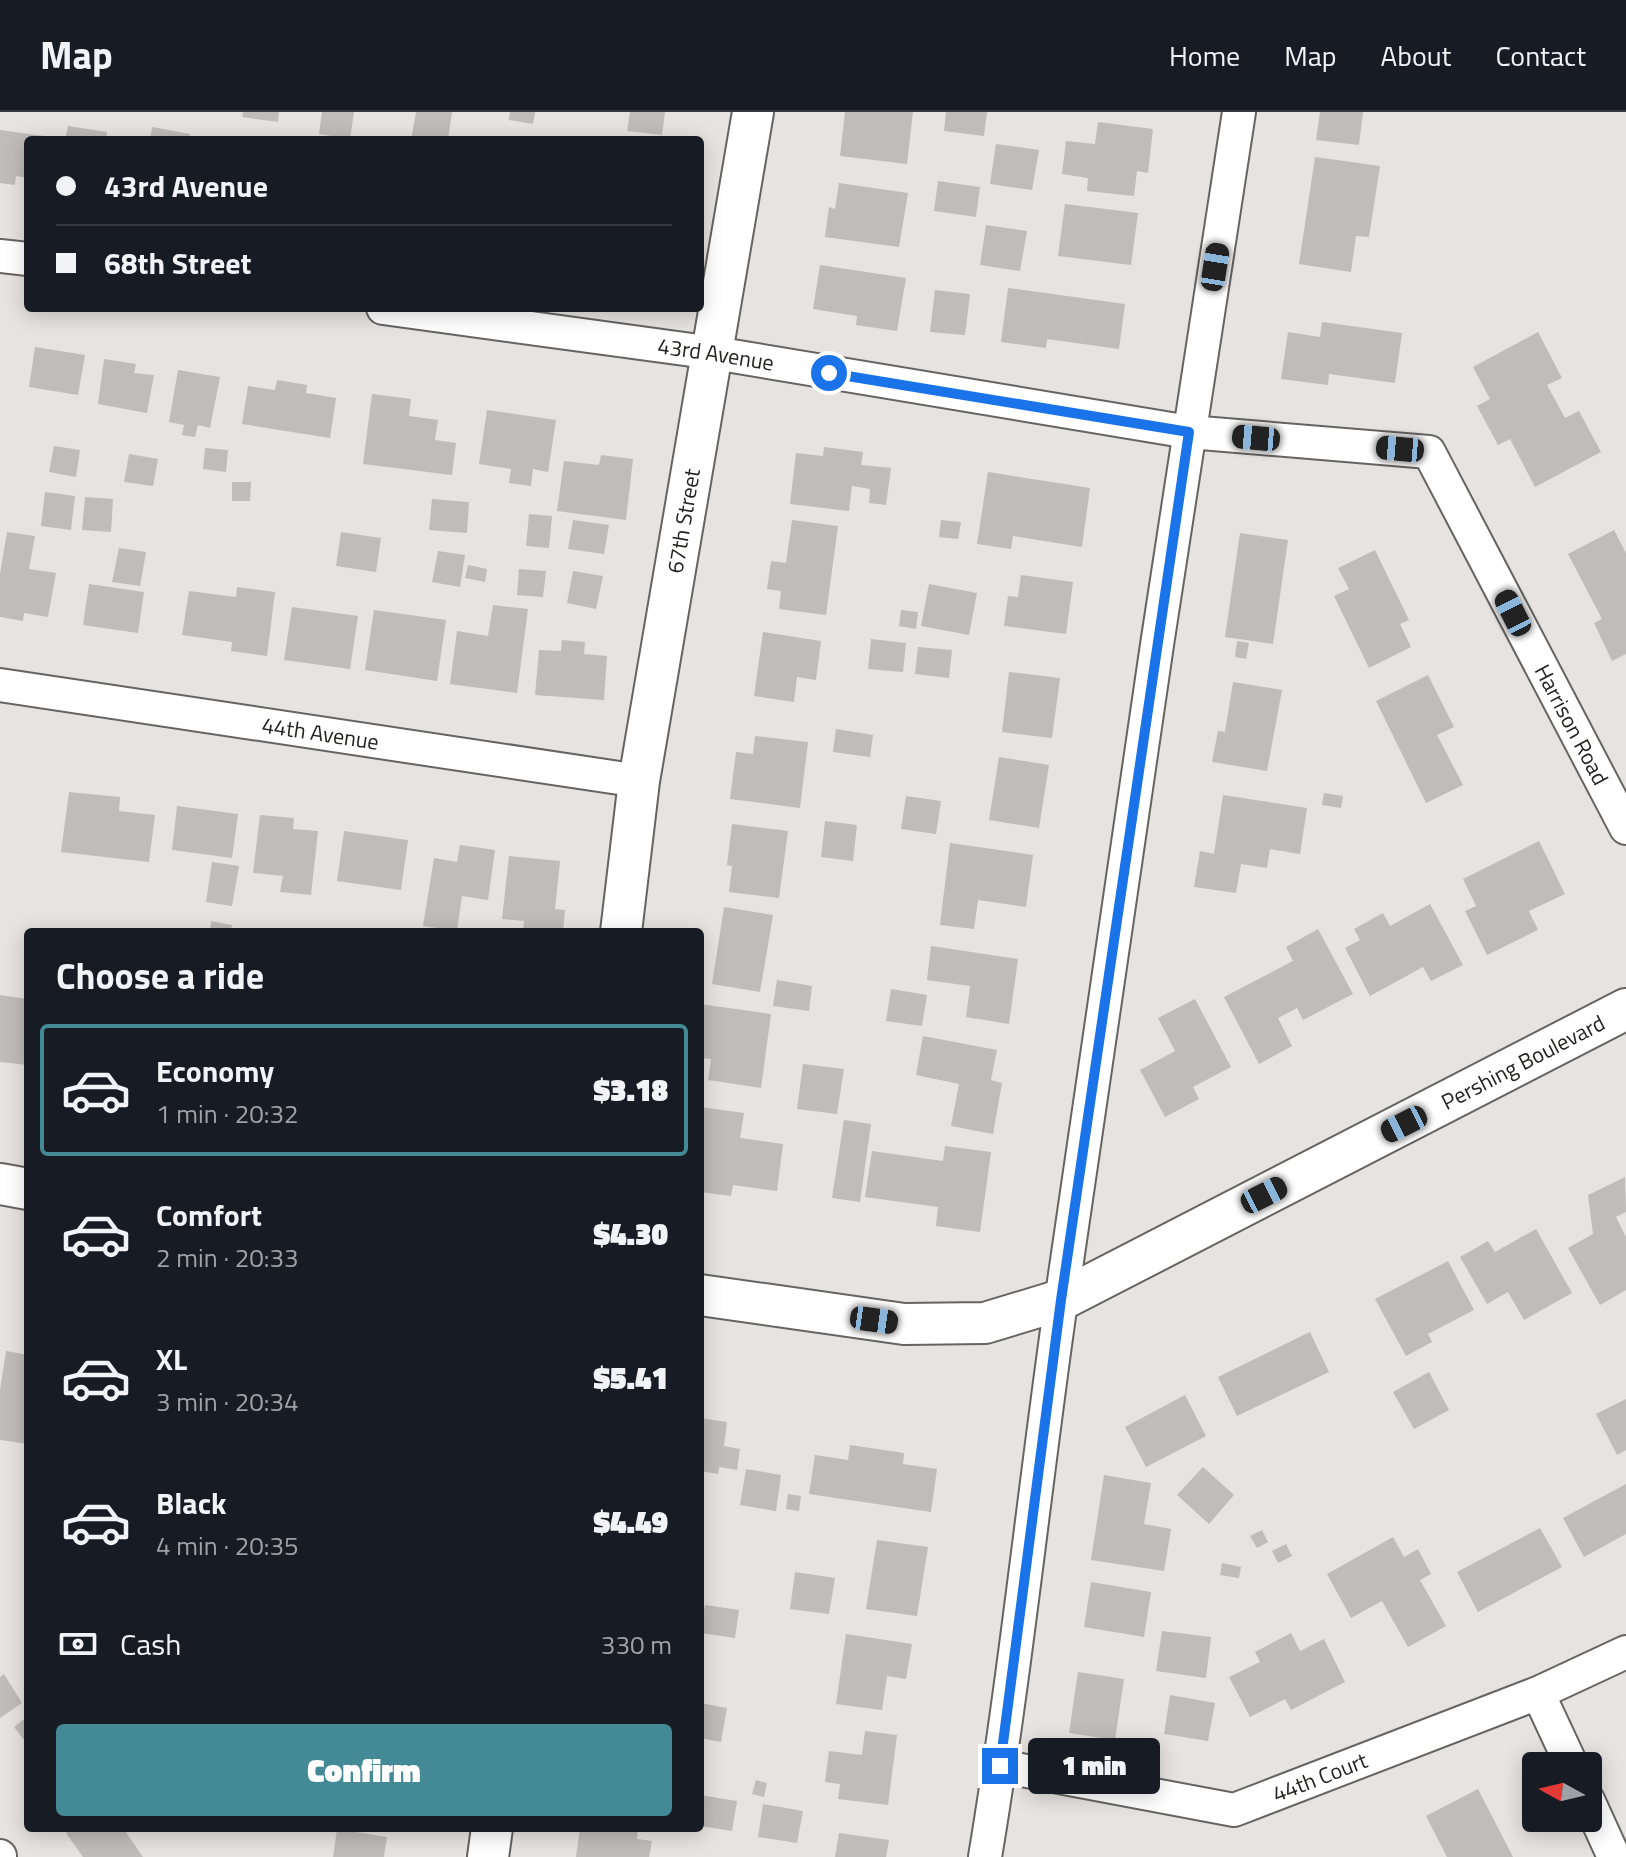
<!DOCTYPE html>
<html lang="en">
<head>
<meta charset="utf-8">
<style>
  :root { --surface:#171b24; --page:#242831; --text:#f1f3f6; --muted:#9ea1a6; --line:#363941; --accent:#448996 }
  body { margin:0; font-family:"Titillium Web",sans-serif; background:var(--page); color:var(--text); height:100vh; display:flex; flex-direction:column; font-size:30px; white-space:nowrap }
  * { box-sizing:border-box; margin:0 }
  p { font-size:26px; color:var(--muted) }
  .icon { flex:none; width:44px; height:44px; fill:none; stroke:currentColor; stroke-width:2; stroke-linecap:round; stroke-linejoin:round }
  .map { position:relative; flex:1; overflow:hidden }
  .side { position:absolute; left:24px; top:816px; width:680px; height:904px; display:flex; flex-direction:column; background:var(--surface); border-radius:8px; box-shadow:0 4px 20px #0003 }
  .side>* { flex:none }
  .top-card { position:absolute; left:24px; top:24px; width:680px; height:176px; border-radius:8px; box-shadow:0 4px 20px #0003; display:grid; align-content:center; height:176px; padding:0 32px; background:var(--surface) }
  .needle { width:52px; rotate:278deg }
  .controls { position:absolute; left:1522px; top:1640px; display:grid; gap:16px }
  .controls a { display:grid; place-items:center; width:80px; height:80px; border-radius:8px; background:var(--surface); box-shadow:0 4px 20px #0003; font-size:40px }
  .end { position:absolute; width:36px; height:36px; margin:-18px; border:10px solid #1a73e8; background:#fff; box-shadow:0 0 0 4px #fff }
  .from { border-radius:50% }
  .bubble { position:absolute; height:56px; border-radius:8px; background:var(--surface); box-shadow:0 4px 20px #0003; font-size:26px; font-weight:800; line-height:56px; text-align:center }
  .car { position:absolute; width:24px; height:48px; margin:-24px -12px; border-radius:10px; box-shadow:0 0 6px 2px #0007; background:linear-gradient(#222 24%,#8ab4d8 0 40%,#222 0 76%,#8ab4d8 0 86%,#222 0) }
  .top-card b { display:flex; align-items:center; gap:28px; height:76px; font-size:30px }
  .top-card b+b { border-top:2px solid var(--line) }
  .top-card i { width:20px; height:20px; background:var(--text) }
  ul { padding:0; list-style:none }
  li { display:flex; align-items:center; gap:24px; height:132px; margin:0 16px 12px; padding:0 16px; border:4px solid transparent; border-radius:8px }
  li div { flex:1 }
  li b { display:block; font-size:30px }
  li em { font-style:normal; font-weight:800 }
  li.active { border-color:var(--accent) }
  li>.icon { width:72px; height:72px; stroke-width:1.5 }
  h2 { padding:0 32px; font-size:36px; line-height:96px }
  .pay { display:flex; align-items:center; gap:20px; height:88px; padding:0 32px; font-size:30px }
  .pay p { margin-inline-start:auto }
  .action { display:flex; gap:16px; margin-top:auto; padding:16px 32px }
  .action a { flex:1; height:92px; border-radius:8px; background:var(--accent); color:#fff; font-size:32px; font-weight:800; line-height:92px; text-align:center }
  header { display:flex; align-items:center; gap:48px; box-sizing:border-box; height:112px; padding:0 40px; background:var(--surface); border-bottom:2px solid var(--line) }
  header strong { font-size:38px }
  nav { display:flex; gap:44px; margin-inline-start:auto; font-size:28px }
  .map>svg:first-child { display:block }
  .building { fill:#bfbcba }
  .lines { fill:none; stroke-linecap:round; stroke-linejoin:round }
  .minor-casing { stroke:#666461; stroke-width:36 }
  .tertiary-casing { stroke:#666461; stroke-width:44 }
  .minor { stroke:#fff; stroke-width:32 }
  .tertiary { stroke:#fff; stroke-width:40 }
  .route { stroke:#1a73e8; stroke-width:10 }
  .labels { text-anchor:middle; stroke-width:6; stroke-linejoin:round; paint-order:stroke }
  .street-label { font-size:22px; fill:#242322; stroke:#fff }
</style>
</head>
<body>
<header>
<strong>Map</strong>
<nav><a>Home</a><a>Map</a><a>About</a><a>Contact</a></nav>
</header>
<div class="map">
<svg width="1626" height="1745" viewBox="0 0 1626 1745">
  <rect width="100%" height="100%" fill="#e6e3e0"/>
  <!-- building -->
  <path class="building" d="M243 0H279L278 10 242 5Z
    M322 0H354L350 27 319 22Z
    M416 0H452L448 28H411Z
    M510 0H535L533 12 509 8Z
    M630 0H665L662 23 627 19Z
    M845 0H913L907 52 840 44Z
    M946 0H987L984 24 944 19Z
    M1320 0H1363L1359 33 1316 28Z
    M1098 10 1153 17 1148 61 1137 59 1134 84 1087 79 1088 66 1062 62 1066 29 1095 32Z
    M68 14 107 20 106 28H65Z
    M152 15 190 22 189 28H150Z
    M0 18 44 24 43 28H28V66L16 64 15 73 0 71Z
    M996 32 1039 38 1032 78 990 72Z
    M1315 45 1380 54 1369 125 1356 124 1351 160 1299 152Z
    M938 69 980 75 976 105 934 99Z
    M839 71 908 81 899 135 825 125 829 95 835 97Z
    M1065 92 1138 101 1131 153 1058 144Z
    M986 113 1027 119 1020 159 980 153Z
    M820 153 906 166 897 219 856 213 857 204 813 197Z
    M1008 176 1125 192 1119 237 1047 227 1046 236 1001 230Z
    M935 178 970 182 965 223 930 220Z
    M1322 210 1402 221 1395 271 1329 262 1328 273 1281 267 1288 220 1320 225Z
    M1538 220 1562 266 1547 273 1565 306 1579 299 1601 340 1535 375 1510 327 1498 333 1477 294 1490 287 1473 255Z
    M35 235 85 243 78 283 29 275Z
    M104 247 136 252 134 261 154 263 147 301 98 292Z
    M178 258 220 265 210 316 198 313 195 325 182 323 184 313 169 310Z
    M277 268 307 273 306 281 336 286 330 326 242 312 248 274 275 278Z
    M372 282 411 287 409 304 438 308 435 328 456 331 452 363 363 352Z
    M487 298 556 308 548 360 533 357 531 374 509 371 511 357 479 352Z
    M54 334 80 338 76 365 49 360Z
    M824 335 863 340 861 353 891 356 886 393 869 391 870 377 852 374 849 399 790 392 796 341 823 344Z
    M205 336 228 338 226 360 203 357Z
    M129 342 158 347 153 374 124 370Z
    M601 343 633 347 626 408 557 399 564 349 599 353Z
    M988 360 1090 376 1082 435 1013 424 1011 437 977 432Z
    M232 370H251L250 389H232Z
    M45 380 75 384 71 418 41 414Z
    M85 385 113 387 111 420 82 418Z
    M432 387 469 390 467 421 429 418Z
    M529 402 552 404 549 436 526 434Z
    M573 408 609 413 604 442 568 437Z
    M792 408 838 414 826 503 779 497 781 479 767 477 771 449 786 451Z
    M941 408 961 410 958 427 939 425Z
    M1614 418 1626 441V542L1612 549 1594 511 1602 507 1568 442Z
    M7 420 35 424 29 457 56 461 48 505 24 501 23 509 0 505V462Z
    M341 420 381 426 376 460 336 454Z
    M1240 421 1288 428 1273 532 1225 525Z
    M119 436 146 440 140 474 112 470Z
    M1375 438 1409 508 1400 512 1411 535 1369 556 1334 484 1349 477 1338 456Z
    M438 439 465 443 460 475 432 470Z
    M468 453 487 457 485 470 465 466Z
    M519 457 546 459 543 485 517 483Z
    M573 459 603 464 596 497 567 491Z
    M1021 463 1073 470 1066 522 1004 514 1008 484 1018 485Z
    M89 472 144 480 138 521 83 513Z
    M929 472 977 481 969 523 921 514Z
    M237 475 275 480 267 544 231 539 232 530 182 523 189 479 236 485Z
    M493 493 528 497 517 581 450 572 457 519 488 524Z
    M292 495 358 504 350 557 284 548Z
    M374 498 446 508 437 569 365 558Z
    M901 498 918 500 916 517 899 514Z
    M763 520 821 529 816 568 797 565 794 590 754 584Z
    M871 527 906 531 903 560 868 557Z
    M562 528 585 530 584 542 607 544 604 588 535 583 539 538 561 539Z
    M1237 529 1249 531 1246 547 1235 545Z
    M918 535 952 538 949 566 915 562Z
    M1009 560 1060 566 1052 626 1002 620Z
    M1428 563 1454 615 1437 623 1463 673 1426 691 1376 589Z
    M1233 570 1282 578 1267 659 1212 650 1218 619 1225 620Z
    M836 617 873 623 870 645 833 640Z
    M755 624 808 630 800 696 730 687 736 640 753 642Z
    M999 645 1049 653 1039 716 989 708Z
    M69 680 120 685 119 699 155 703 149 750 61 740Z
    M1324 681 1343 684 1341 696 1322 693Z
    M1223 683 1307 696 1300 742 1270 737 1267 756 1241 752 1236 781 1194 775 1200 739 1214 742Z
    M906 684 941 689 936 722 901 717Z
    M177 694 238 702 232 746 172 738Z
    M260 703 294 706 293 717 318 719 311 783 280 780 283 764 253 761Z
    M825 709 857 713 853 749 821 745Z
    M732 712 788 719 779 786 729 780 732 754 727 753Z
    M344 719 408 728 401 778 337 769Z
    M1539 729 1565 782 1529 799 1538 818 1487 843 1465 799 1476 794 1463 767Z
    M950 731 1033 743 1026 795 978 788 974 817 940 813Z
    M460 733 495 738 488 788 462 784 457 819 423 814 434 746 457 750Z
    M509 744 560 749 555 797 565 798 563 820H523L524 809 502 807Z
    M212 750 239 754 232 794 206 790Z
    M1430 792 1463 853 1431 869 1423 855 1370 884 1345 836 1360 828 1354 817 1383 801 1390 814Z
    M724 795 773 803 760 880 712 872Z
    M211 809 232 813 231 820H210Z
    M1318 817 1353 882 1303 908 1297 896 1278 906 1292 934 1259 952 1224 885 1293 849 1286 835Z
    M931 834 1018 847 1009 912 966 905 970 874 927 868Z
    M777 868 812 874 809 899 773 894Z
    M891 877 927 883 922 914 886 909Z
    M0 883 28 887V953L0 950Z
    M1195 887 1231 955 1193 975 1199 987 1165 1005 1140 958 1175 939 1158 906Z
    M700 892 771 902 761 976 708 968 711 947 700 946Z
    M923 924 997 938 991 968 1002 971 993 1022 951 1014 959 972 916 963Z
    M803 952 844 957 837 1002 797 997Z
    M700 995 744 1001 740 1026 783 1032 777 1079 733 1073 731 1084 700 1080Z
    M844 1008 871 1012 860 1090 832 1086Z
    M945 1034 991 1040 980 1120 936 1114 938 1095 865 1085 872 1039 943 1049Z
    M1625 1065 1626 1100 1616 1105 1626 1125V1178L1600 1193 1568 1136 1593 1122 1588 1083Z
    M1536 1117 1572 1181 1524 1208 1508 1180 1487 1192 1460 1145 1488 1129 1495 1140Z
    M1448 1149 1474 1198 1428 1222 1432 1230 1406 1244 1375 1187Z
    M1310 1220 1329 1260 1237 1304 1218 1265Z
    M6 1239 28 1243V1332L0 1328V1278Z
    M1429 1260 1449 1298 1414 1317 1393 1280Z
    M1185 1283 1206 1324 1146 1355 1125 1315Z
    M1626 1287V1338L1617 1343 1596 1302Z
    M700 1306 727 1310 724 1334 740 1337 737 1358 719 1355 718 1362 700 1359Z
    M850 1333 904 1341 903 1352 937 1357 931 1400 809 1382 815 1343 848 1348Z
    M1203 1355 1234 1383 1209 1412 1177 1383Z
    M746 1357 781 1363 776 1399 740 1393Z
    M1104 1363 1151 1371 1144 1412 1171 1417 1164 1459 1091 1448Z
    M1626 1372V1422L1584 1445 1563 1406Z
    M788 1382 801 1384 799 1399 786 1397Z
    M1540 1416 1562 1455 1478 1500 1457 1460Z
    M1262 1418 1268 1430 1257 1436 1250 1424Z
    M1393 1425 1404 1445 1418 1437 1431 1462 1420 1468 1446 1514 1408 1535 1382 1489 1351 1506 1327 1462Z
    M877 1428 928 1435 917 1504 866 1497Z
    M1286 1432 1292 1444 1278 1451 1272 1439Z
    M1222 1451 1241 1455 1239 1466 1220 1463Z
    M795 1460 835 1466 829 1502 790 1497Z
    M1091 1470 1151 1480 1144 1525 1084 1515Z
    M705 1493 739 1498 735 1526 700 1521Z
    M1162 1519 1211 1525 1206 1566 1156 1559Z
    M1291 1521 1300 1539 1324 1527 1345 1570 1291 1598 1285 1587 1250 1605 1229 1565 1260 1550 1255 1540Z
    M846 1522 912 1532 906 1567 887 1564 882 1598 836 1592Z
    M1078 1560 1124 1567 1115 1628 1069 1621Z
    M4 1562 22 1591 0 1606V1565Z
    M1170 1583 1215 1591 1208 1629 1164 1622Z
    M700 1591 727 1596 721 1630 700 1626Z
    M28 1604V1633L14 1615Z
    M865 1619 897 1623 888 1693 838 1687 840 1672 825 1670 829 1639 862 1643Z
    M756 1668 767 1671 764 1685 752 1682Z
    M1478 1677 1513 1745H1447L1426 1704Z
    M700 1683 737 1689 732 1719 700 1714Z
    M763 1692 803 1699 797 1731 758 1725Z
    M73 1716H123L143 1745H83L66 1721Z
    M580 1716H638L637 1727 652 1729 649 1745H576Z
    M337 1717 387 1725 384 1745H333Z
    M839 1721 889 1728 886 1745H835Z"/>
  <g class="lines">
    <defs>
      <g id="minor">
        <path d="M0 144 28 147"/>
        <path id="s1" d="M383 196 714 241 1189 320 1429 340 1626 716"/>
        <path id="s2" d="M0 573 639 669"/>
        <path d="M1538 1581 1572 1654"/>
        <path id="s3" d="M1000 1654 1234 1698 1538 1581 1626 1540"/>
        <path d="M1588 1688 1614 1745"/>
        <path d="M0 1744V1745"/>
        <path d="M985 1745C1016 1559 1035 1370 1062 1183 1118 788 1177 394 1239 0"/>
      </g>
      <g id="tertiary">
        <path id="s4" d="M621 820 639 669 753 0"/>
        <path d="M0 1072 28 1077"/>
        <path id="s5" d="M700 1183 904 1212 985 1211 1061 1188 1626 897"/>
        <path d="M488 1745 492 1716"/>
      </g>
    </defs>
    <!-- minor casing -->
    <use href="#minor" class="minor-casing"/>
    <!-- tertiary casing -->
    <use href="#tertiary" class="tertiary-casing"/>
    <!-- minor -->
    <use href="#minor" class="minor"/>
    <!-- tertiary -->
    <use href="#tertiary" class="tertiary"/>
  </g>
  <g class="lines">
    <!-- route -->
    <path class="route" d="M829 261 1189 320 1061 1188 1000 1654"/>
  </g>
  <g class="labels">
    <!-- street labels -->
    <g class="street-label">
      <text dy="8" stroke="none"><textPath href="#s1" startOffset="336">43rd Avenue</textPath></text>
      <text dy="8" stroke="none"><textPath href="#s4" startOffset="416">67th Street</textPath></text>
      <text dy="8" stroke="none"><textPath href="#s1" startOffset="1364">Harrison Road</textPath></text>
      <text dy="8" stroke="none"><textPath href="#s2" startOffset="324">44th Avenue</textPath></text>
      <text dy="8" stroke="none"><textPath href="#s5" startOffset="886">Pershing Boulevard</textPath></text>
      <text dy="8" stroke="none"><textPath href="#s3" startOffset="330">44th Court</textPath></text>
    </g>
  </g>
</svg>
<div class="controls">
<a><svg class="needle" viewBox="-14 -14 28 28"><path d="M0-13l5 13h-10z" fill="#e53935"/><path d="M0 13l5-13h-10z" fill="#9ea1a6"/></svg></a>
</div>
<i class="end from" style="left:829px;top:261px"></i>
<i class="end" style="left:1000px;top:1654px"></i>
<div class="bubble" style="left:1028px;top:1626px;width:132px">1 min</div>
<i class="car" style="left:1215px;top:155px;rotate:9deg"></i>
<i class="car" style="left:1256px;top:326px;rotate:275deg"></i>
<i class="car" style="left:1400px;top:337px;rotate:275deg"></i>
<i class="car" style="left:1513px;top:501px;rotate:333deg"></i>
<i class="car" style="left:1404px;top:1012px;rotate:243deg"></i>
<i class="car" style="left:1264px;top:1083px;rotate:63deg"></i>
<i class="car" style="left:874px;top:1208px;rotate:98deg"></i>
<div class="top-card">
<b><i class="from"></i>43rd Avenue</b>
<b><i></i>68th Street</b>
</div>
<section class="side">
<h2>Choose a ride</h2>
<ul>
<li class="active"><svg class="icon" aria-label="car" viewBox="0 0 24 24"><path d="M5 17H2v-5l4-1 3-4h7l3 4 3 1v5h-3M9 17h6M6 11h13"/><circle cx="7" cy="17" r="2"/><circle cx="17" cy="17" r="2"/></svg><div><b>Economy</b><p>1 min · 20:32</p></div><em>$3.18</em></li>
<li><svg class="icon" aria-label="car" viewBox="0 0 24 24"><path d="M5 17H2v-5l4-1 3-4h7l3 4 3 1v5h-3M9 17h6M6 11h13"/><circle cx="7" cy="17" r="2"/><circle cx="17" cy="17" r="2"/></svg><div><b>Comfort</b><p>2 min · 20:33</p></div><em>$4.30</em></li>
<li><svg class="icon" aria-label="car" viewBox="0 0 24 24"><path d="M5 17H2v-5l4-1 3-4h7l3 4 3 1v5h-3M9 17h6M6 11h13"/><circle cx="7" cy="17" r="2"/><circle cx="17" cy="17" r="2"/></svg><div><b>XL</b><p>3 min · 20:34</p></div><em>$5.41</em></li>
<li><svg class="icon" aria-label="car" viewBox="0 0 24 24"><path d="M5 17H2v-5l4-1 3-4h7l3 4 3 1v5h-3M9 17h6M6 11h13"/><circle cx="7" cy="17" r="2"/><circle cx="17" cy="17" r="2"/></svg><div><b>Black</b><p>4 min · 20:35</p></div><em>$4.49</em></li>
</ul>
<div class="pay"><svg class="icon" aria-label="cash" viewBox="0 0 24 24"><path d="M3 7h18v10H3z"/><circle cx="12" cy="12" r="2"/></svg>Cash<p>330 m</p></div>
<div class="action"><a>Confirm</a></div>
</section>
</div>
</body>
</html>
